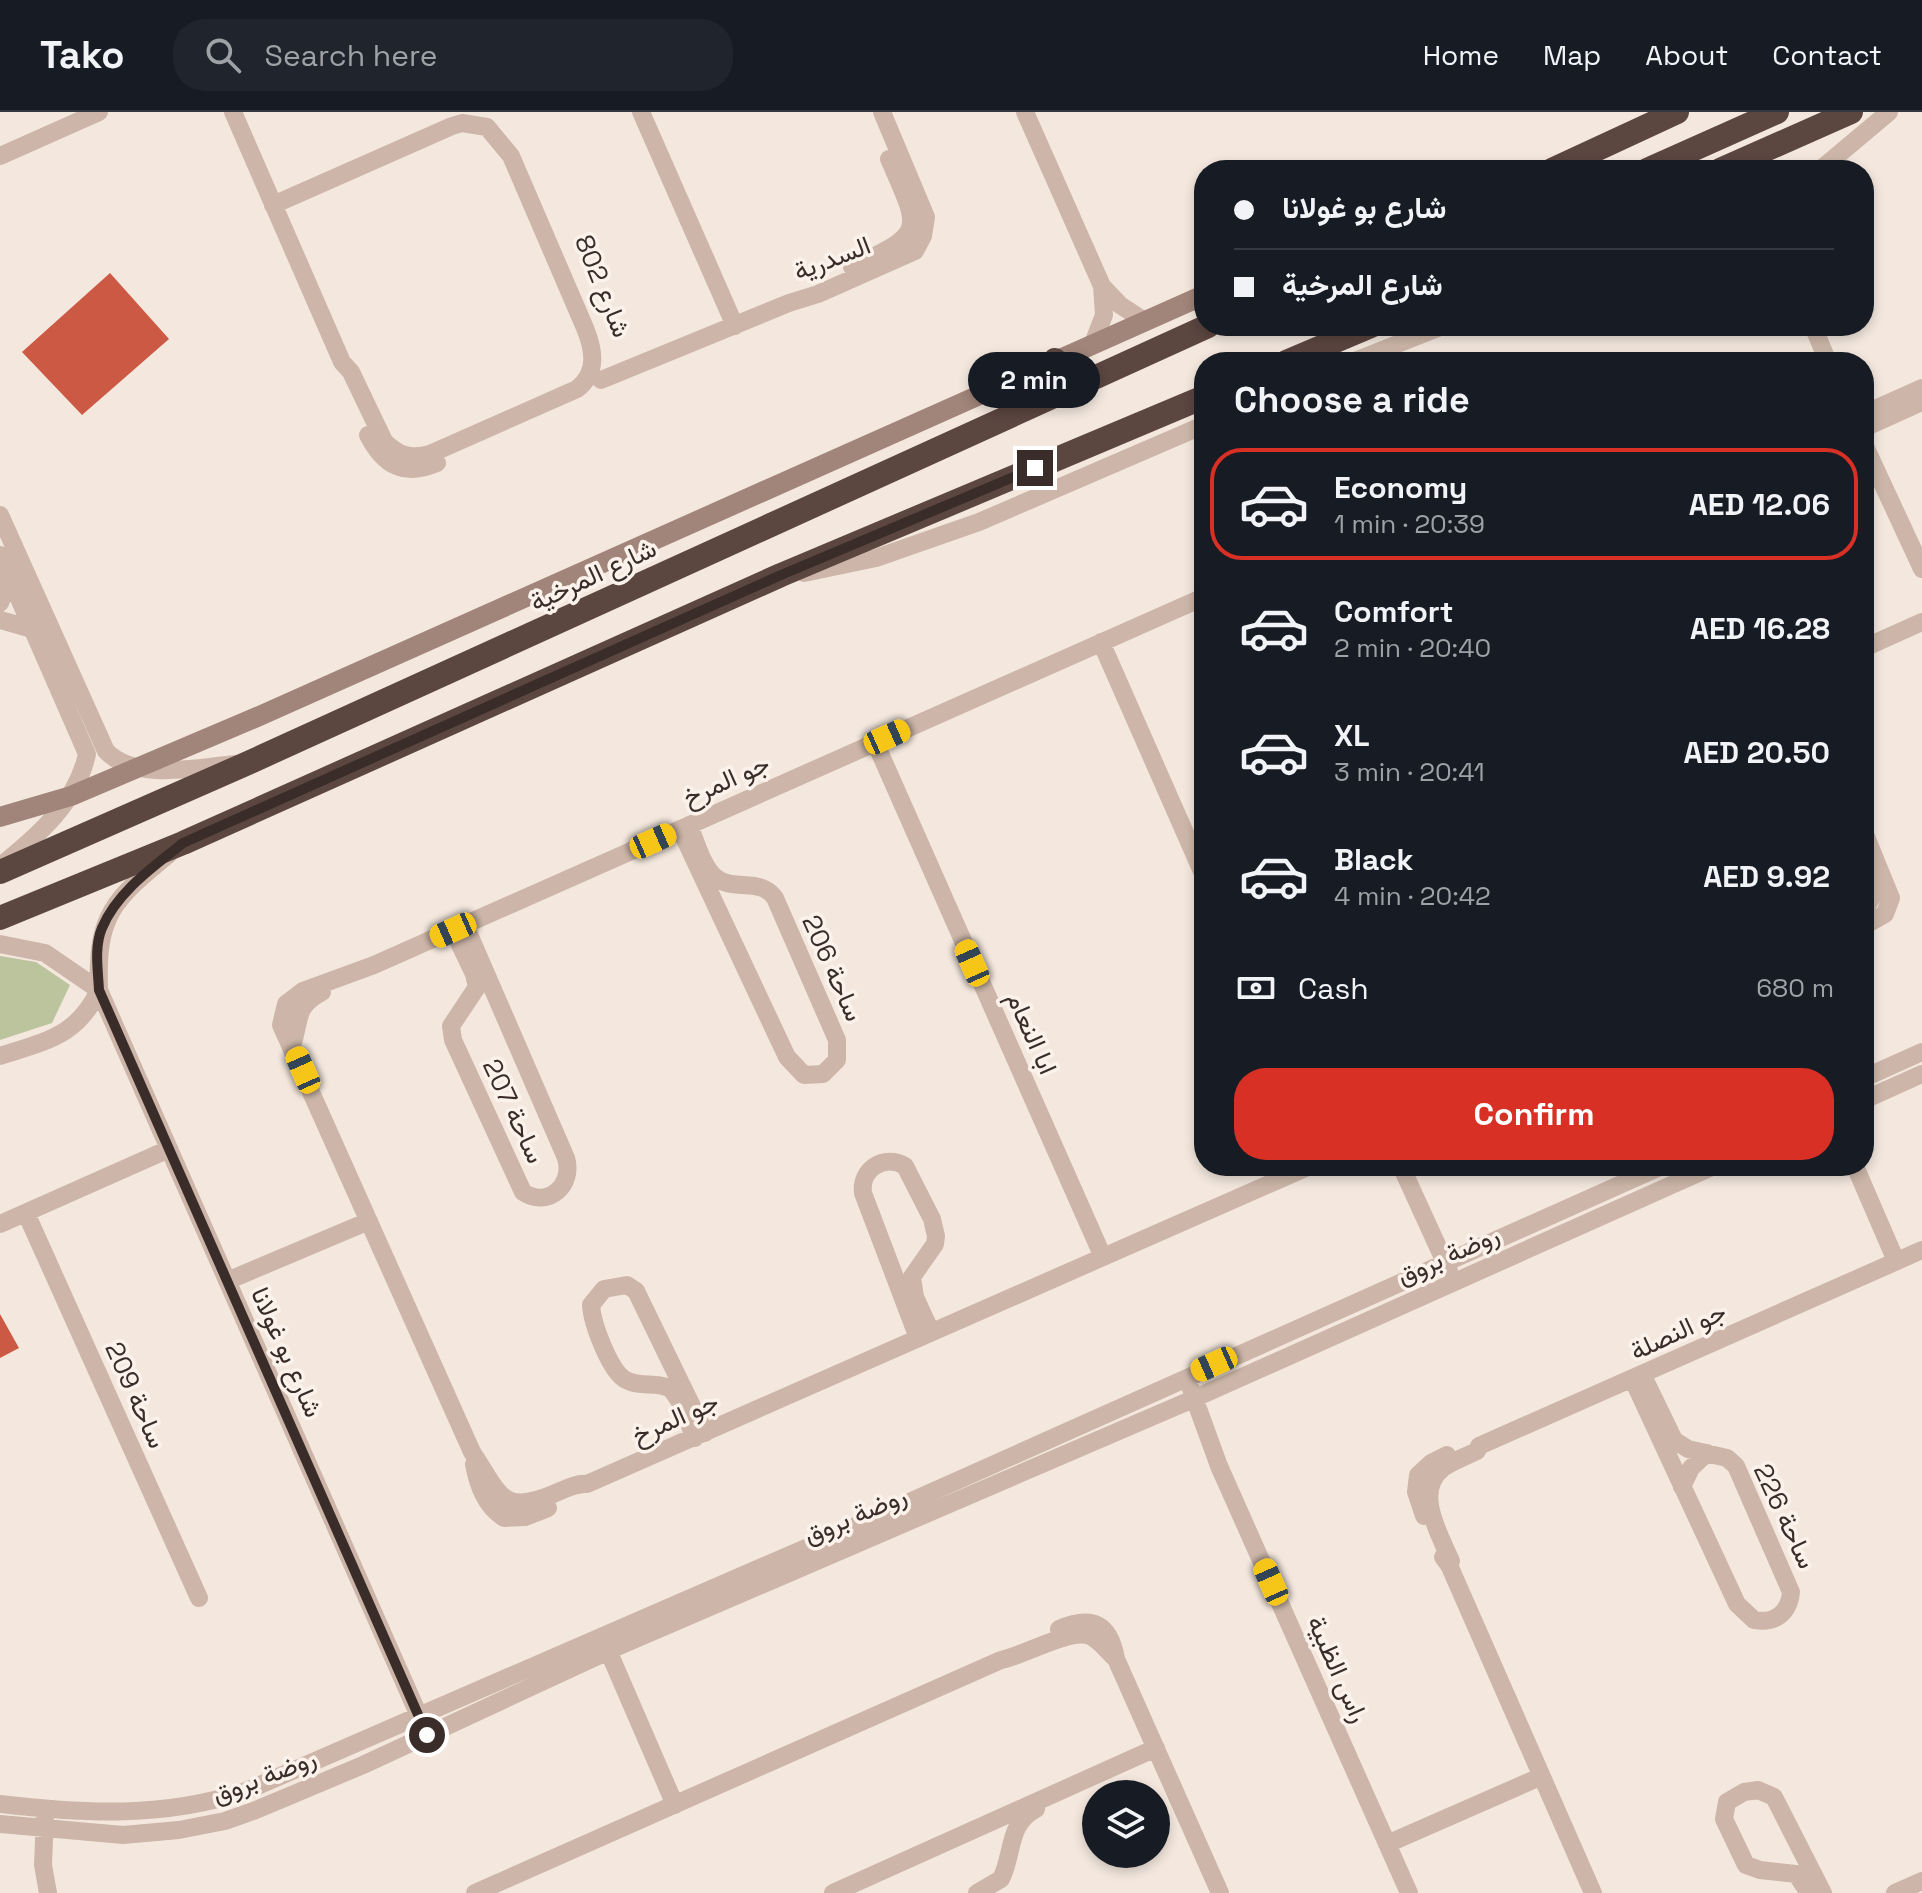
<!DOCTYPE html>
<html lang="en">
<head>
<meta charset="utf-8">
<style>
  :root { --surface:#171b24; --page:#20242c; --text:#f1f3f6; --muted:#9ea1a6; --line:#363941; --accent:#d93025 }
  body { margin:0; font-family:"Space Grotesk",Vazirmatn,sans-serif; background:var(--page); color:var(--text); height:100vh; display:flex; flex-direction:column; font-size:30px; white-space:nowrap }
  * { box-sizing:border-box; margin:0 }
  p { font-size:26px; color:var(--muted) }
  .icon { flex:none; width:44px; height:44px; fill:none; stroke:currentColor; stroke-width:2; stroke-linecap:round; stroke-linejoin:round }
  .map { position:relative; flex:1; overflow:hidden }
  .drawer { position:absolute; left:1194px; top:240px; width:680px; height:824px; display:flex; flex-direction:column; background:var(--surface); border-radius:32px; box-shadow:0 4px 12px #0003 }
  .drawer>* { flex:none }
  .top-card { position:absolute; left:1194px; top:48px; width:680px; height:176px; border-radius:32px; box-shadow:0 4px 12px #0003; display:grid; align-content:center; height:176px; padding:0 40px; background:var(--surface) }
  .fabs { position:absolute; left:1082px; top:1668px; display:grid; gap:16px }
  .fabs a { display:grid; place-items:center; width:88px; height:88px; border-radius:50%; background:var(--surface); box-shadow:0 4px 12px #0003; font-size:40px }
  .end { position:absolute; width:36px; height:36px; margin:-18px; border:10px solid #3a2d29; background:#fff; box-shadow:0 0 0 4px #fff }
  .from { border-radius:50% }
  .bubble { position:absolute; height:56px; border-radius:28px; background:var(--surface); box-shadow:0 4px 12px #0003; font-size:26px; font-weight:700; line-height:56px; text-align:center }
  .car { position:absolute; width:24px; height:48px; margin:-24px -12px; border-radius:10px; box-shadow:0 0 6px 2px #0007; background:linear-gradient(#f5c518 24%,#345 0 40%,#f5c518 0 76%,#345 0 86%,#f5c518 0) }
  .top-card b { display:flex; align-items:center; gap:28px; height:76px; font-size:30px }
  .top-card b+b { border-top:2px solid var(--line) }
  .top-card i { width:20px; height:20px; background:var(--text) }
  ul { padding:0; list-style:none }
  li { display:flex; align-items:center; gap:24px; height:112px; margin:0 16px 12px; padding:0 24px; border:4px solid transparent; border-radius:32px }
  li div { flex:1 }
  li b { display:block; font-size:30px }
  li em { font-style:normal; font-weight:700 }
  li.selected { border-color:var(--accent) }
  li>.icon { width:72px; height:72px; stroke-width:1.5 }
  h2 { padding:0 40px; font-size:36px; line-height:96px }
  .pay { display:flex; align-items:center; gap:20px; height:88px; padding:0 40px; font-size:30px }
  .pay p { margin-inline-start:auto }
  .primary-button { display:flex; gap:16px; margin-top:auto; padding:16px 40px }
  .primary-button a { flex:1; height:92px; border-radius:32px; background:var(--accent); color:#fff; font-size:32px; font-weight:700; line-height:92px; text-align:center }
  header { display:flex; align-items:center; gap:48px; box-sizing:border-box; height:112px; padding:0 40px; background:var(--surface); border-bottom:2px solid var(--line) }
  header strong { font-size:38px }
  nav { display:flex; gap:44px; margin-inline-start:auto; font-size:28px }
  .search { width:560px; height:72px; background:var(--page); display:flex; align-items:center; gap:20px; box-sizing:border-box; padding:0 28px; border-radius:32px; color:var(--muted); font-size:30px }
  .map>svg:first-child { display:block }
  .green { fill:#bbc49d }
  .building { fill:#cc5944 }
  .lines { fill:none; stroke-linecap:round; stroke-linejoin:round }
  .street { stroke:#cdb6a9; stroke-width:18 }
  .secondary { stroke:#a1857a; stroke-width:20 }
  .highway { stroke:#5b4640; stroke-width:24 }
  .route { stroke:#3a2d29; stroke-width:10 }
  .labels { text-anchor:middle; stroke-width:7; stroke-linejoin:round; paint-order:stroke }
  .street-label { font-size:26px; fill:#3a2d29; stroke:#fbf2eb }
</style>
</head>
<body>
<header>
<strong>Tako</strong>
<div class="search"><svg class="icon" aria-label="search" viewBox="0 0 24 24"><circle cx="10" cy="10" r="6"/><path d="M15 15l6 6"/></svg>Search here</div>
<nav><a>Home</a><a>Map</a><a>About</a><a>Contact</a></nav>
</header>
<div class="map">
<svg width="1922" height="1781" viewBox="0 0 1922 1781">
  <rect width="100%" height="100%" fill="#f4e8de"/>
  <!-- green -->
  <path class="green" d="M0 844 36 850 70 873 52 911 0 928Z"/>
  <!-- building -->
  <path class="building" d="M110 161 169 227 82 303 22 240Z
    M0 1202 19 1236 0 1246Z"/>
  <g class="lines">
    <!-- street -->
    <path class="street" d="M233 0 342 250 351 260 384 329C399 344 410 347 430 342L577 277C598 261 594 238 585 216L511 44 487 15 462 11 452 14 273 93
      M641 0 735 214
      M1025 0 1102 174 1104 203 1094 229
      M0 44 99 0
      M1820 58 1889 0
      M852 155C926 120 921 120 889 47
      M1102 174 1120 193 1143 208
      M1813 214 1828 250
      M1352 250 1443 214
      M601 268 789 191 818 182 915 139 923 124 926 105 882 0
      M1864 302 1922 276
      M1864 316 1922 290
      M368 323C384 354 404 365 437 351
      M1864 332 1922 457
      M0 403 106 639C136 670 198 655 236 652
      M0 443 87 642C77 689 40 722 4 751
      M804 461 876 446 979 410 1204 313
      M1204 485 374 853 303 879 286 892 281 913 472 1340C501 1383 501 1405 558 1380 567 1376 577 1371 587 1372L1310 1054
      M0 491 10 466
      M0 508 32 517
      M1101 530 1204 764
      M1864 536 1922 510
      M875 630 1103 1145
      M680 717 787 945 804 963 823 962 837 948V928L775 786C761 765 732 780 715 765 702 754 696 729 689 713
      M1864 720 1891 786 1885 802 1864 814
      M169 742C113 788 96 803 99 878L423 1613
      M1864 799 1875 780 1868 751
      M453 818 474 862 477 875 451 914 453 928 523 1080C549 1097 574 1072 566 1046L465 813
      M0 832 45 841 99 878
      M292 933C301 910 293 895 322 880
      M0 944C45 929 77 925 99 878
      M1864 966 1922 940
      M1864 988 1922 962
      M1401 1054 1449 1159
      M1855 1054 1896 1149
      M26 1101 199 1486
      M0 1112 169 1037
      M227 1169 369 1109
      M918 1226 863 1081C860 1057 884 1042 905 1054L932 1107 936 1124 935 1132 912 1165 915 1185 931 1220
      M1633 1268 1737 1492 1754 1508C1775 1512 1789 1501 1791 1480L1736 1354 1727 1346 1688 1337 1674 1328 1643 1264
      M1191 1277 1219 1354 1409 1781
      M695 1326 680 1290 671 1277C657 1269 640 1276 626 1268 610 1260 592 1211 591 1193L604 1177 627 1173 636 1179 705 1321
      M474 1352C478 1373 485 1394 504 1406L525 1405 548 1396
      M1682 1375 1691 1356 1707 1341
      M1424 1404 1416 1380 1418 1363 1431 1351 1447 1343
      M1443 1445 1449 1453 1593 1781
      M1449 1453 1451 1449C1440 1423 1413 1379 1443 1356 1453 1349 1466 1344 1477 1339L1479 1334 1922 1138
      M1059 1517C1092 1503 1110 1511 1116 1547L1220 1781
      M604 1529 675 1693
      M0 1692C85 1702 164 1706 246 1679L822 1429 1662 1054
      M45 1704 43 1753 48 1781
      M0 1712 123 1723 179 1718 225 1709 256 1698 363 1653 617 1535 1184 1291 1714 1054
      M1387 1732 1540 1665
      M475 1781 1001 1548C1024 1544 1073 1514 1092 1525 1101 1530 1108 1540 1116 1547
      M833 1781 1156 1636
      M977 1781 1001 1767C1014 1741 1007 1712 1036 1697
      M1809 1781 1796 1762 1760 1758 1746 1753 1724 1707 1727 1690 1744 1680 1758 1678 1774 1685 1823 1781
      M1895 1781 1922 1769"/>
    <!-- secondary -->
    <path class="secondary" d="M0 705 71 684 257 605 1204 183"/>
    <!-- highway -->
    <path class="highway" d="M1552 58 1677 0
      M1647 58 1777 0
      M1720 58 1851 0
      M1286 250 1371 214
      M1010 298 1055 248
      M0 760 248 651 1208 214
      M0 806 183 731 781 463 1204 285"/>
  </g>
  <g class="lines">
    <!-- route -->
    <path class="route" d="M427 1623 99 878C98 858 94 835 102 816 117 780 153 755 183 731L781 463 1035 356"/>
  </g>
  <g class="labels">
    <!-- street labels -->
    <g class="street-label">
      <text transform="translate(832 146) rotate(-21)" y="9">السدرية</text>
      <text transform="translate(603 174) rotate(68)" y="9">شارع 802</text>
      <text transform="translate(593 463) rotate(-25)" y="9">شارع المرخية</text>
      <text transform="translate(726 668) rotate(-24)" y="9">جو المرخ</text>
      <text transform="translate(833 856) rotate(66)" y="9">ساحة 206</text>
      <text transform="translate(1032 921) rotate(66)" y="9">ابا النعام</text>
      <text transform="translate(514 999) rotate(65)" y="9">ساحة 207</text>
      <text transform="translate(1448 1143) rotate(-24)" y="9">روضة بروق</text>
      <text transform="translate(1678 1219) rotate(-25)" y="9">جو النصلة</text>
      <text transform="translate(287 1240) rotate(66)" y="9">شارع بو غولانا</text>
      <text transform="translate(136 1283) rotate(66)" y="9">ساحة 209</text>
      <text transform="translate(675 1306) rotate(-24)" y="9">جو المرخ</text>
      <text transform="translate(855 1403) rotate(-23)" y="9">روضة بروق</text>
      <text transform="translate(1785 1404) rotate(65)" y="9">ساحة 226</text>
      <text transform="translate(1338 1557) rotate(66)" y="9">راس الظبية</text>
      <text transform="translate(264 1664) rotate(-21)" y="9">روضة بروق</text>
    </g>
  </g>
</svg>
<div class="fabs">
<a><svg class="icon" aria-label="layers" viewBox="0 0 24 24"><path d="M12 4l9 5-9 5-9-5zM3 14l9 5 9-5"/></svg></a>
</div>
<i class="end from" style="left:427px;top:1623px"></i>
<i class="end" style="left:1035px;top:356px"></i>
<div class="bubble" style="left:968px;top:240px;width:132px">2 min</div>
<i class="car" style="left:887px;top:625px;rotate:66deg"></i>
<i class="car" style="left:653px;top:729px;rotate:66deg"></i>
<i class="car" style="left:453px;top:818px;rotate:246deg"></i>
<i class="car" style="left:972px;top:851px;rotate:336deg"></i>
<i class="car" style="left:303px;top:958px;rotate:336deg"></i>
<i class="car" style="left:1214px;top:1252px;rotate:246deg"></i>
<i class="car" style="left:1271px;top:1470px;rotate:336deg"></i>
<div class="top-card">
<b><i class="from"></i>شارع بو غولانا</b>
<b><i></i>شارع المرخية</b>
</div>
<section class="drawer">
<h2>Choose a ride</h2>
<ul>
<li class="selected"><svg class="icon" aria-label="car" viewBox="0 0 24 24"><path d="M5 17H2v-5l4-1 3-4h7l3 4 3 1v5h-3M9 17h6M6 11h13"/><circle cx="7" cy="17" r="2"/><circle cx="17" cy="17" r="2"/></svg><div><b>Economy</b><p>1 min · 20:39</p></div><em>AED 12.06</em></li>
<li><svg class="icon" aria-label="car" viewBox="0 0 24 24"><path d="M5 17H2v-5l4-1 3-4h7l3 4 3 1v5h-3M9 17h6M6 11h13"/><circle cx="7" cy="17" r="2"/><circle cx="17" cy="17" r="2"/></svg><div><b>Comfort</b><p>2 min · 20:40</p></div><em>AED 16.28</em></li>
<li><svg class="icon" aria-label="car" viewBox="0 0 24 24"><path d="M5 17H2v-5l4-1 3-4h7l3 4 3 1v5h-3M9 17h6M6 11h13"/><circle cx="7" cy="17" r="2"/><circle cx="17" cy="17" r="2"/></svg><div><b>XL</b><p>3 min · 20:41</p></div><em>AED 20.50</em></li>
<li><svg class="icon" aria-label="car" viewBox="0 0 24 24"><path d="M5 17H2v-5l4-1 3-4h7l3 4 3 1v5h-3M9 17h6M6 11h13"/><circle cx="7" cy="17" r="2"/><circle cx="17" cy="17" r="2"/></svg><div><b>Black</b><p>4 min · 20:42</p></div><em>AED 9.92</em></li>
</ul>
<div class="pay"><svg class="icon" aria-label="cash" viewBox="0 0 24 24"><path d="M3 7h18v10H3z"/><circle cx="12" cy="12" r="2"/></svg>Cash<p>680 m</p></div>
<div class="primary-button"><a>Confirm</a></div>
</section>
</div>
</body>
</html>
